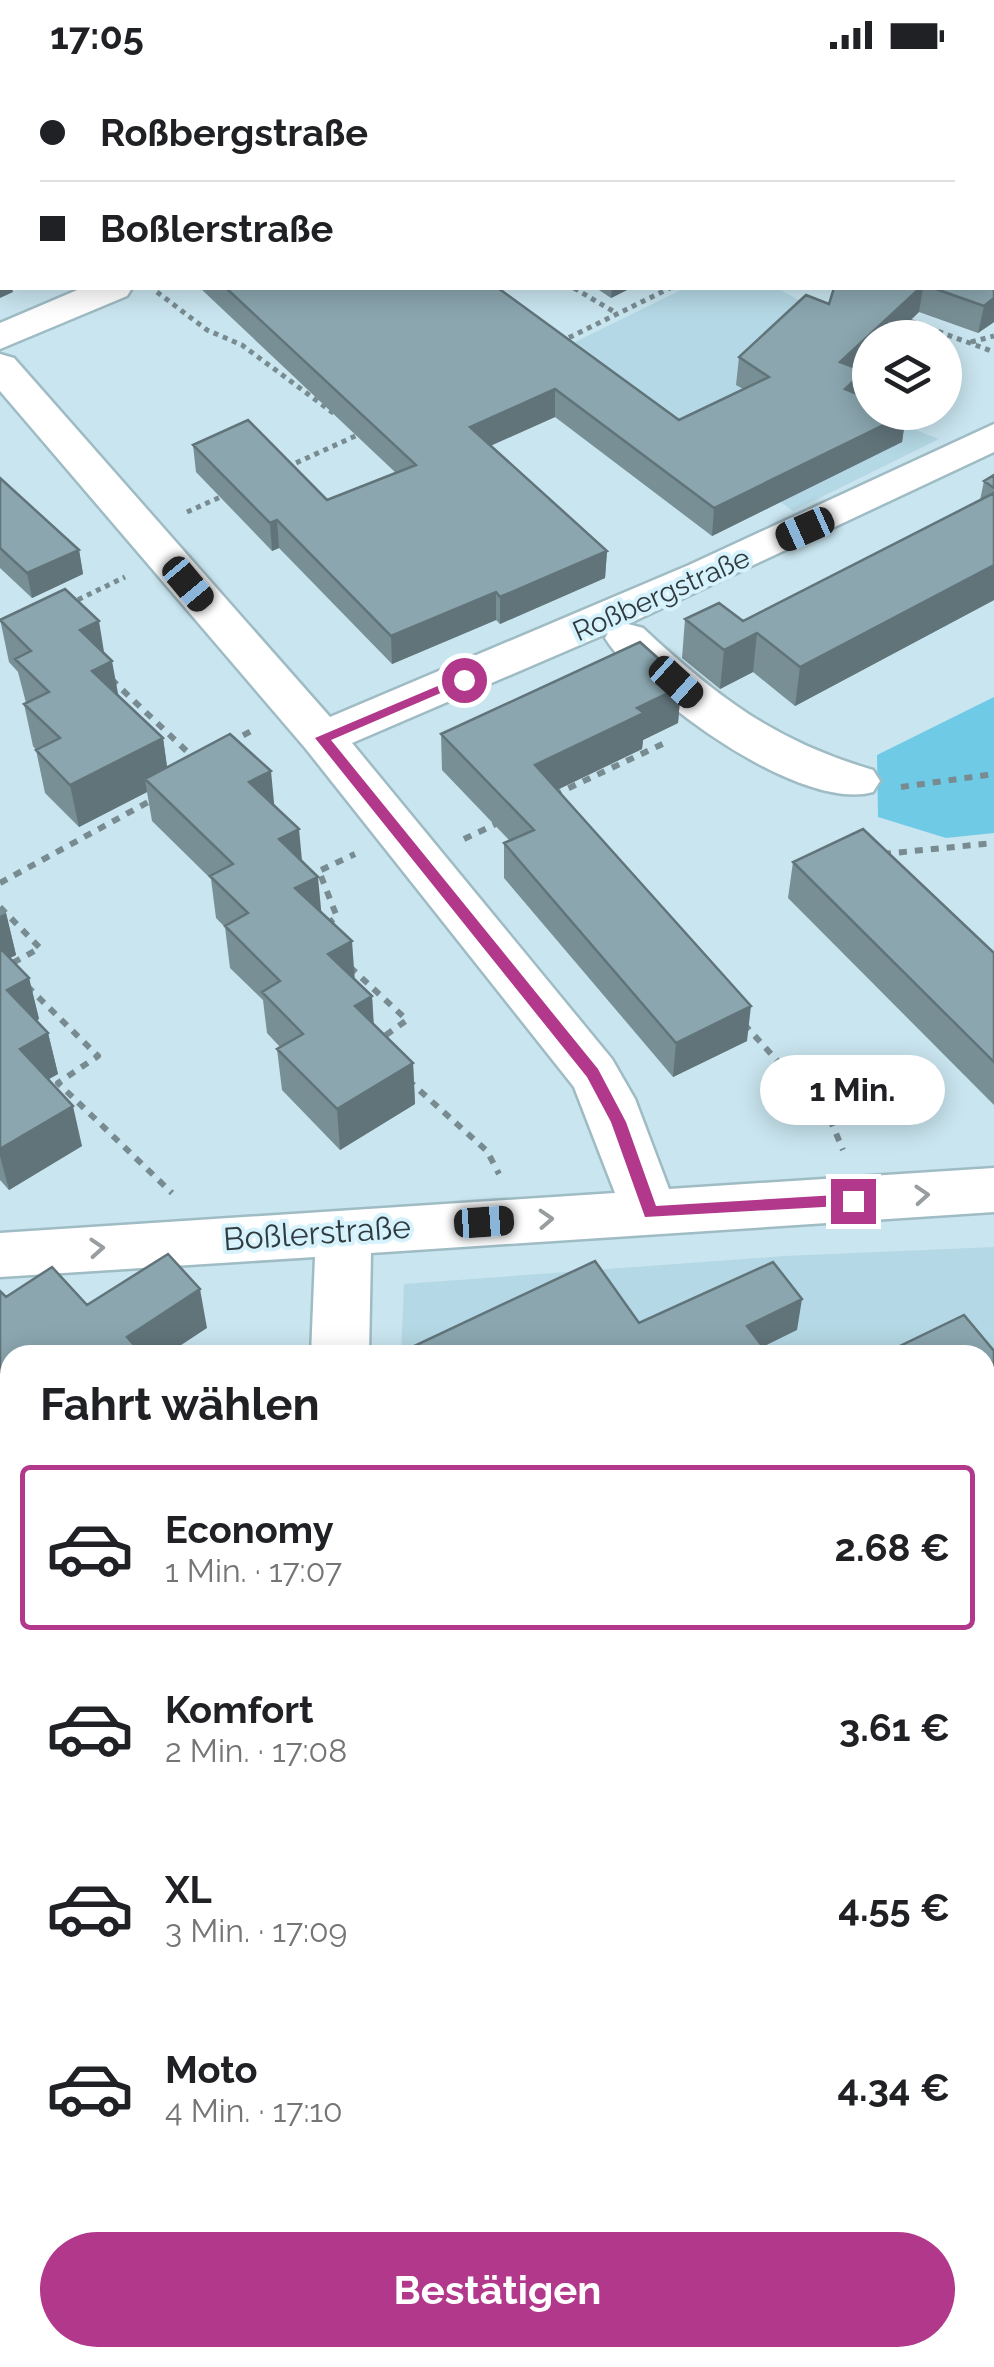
<!DOCTYPE html>
<html lang="de">
<head>
<meta charset="utf-8">
<style>
  :root { --surface:#fff; --page:#f2f2f2; --text:#202124; --muted:#757577; --line:#e0e0e0; --accent:#b2388b }
  body { margin:0; font-family:Raleway,sans-serif; background:var(--page); color:var(--text); height:100vh; display:flex; flex-direction:column; font-size:38px; white-space:nowrap }
  * { box-sizing:border-box; margin:0 }
  p { font-size:32px; color:var(--muted) }
  .icon { flex:none; width:55px; height:55px; fill:none; stroke:currentColor; stroke-width:2; stroke-linecap:round; stroke-linejoin:round }
  .map { position:relative; flex:1; overflow:hidden }
  .sheet { position:absolute; left:0px; top:1275px; width:995px; height:1022px; display:flex; flex-direction:column; background:var(--surface); border-radius:30px 30px 0 0; box-shadow:0 5px 25px #0003 }
  .sheet>* { flex:none }
  .banner { position:absolute; left:0px; top:0px; width:995px; height:220px; box-shadow:0 5px 25px #0003; display:grid; align-content:center; height:220px; padding:0 40px; background:var(--surface) }
  .controls { position:absolute; left:852px; top:250px; display:grid; gap:20px }
  .controls a { display:grid; place-items:center; width:110px; height:110px; border-radius:50%; background:var(--surface); box-shadow:0 5px 25px #0003; font-size:50px }
  .end { position:absolute; width:45px; height:45px; margin:-22px; border:12px solid #b2388b; background:#fff; box-shadow:0 0 0 5px #fff }
  .from { border-radius:50% }
  .bubble { position:absolute; height:70px; border-radius:35px; background:var(--surface); box-shadow:0 5px 25px #0003; font-size:32px; font-weight:700; line-height:70px; text-align:center }
  .car { position:absolute; width:30px; height:60px; margin:-30px -15px; border-radius:12px; box-shadow:0 0 8px 2px #0007; background:linear-gradient(#222 24%,#8ab4d8 0 40%,#222 0 76%,#8ab4d8 0 86%,#222 0) }
  .banner b { display:flex; align-items:center; gap:35px; height:95px; font-size:38px }
  .banner b+b { border-top:2px solid var(--line) }
  .banner i { width:25px; height:25px; background:var(--text) }
  ul { padding:0; list-style:none }
  li { display:flex; align-items:center; gap:30px; height:165px; margin:0 20px 15px; padding:0 20px; border:5px solid transparent; border-radius:10px }
  li div { flex:1 }
  li b { display:block; font-size:38px }
  li em { font-style:normal; font-weight:700 }
  li.active { border-color:var(--accent) }
  li>.icon { width:90px; height:90px; stroke-width:1.5 }
  h2 { padding:0 40px; font-size:45px; line-height:120px }
  .primary-button { display:flex; gap:20px; margin-top:auto; padding:20px 40px }
  .primary-button a { flex:1; height:115px; border-radius:60px; background:var(--accent); color:#fff; font-size:40px; font-weight:700; line-height:115px; text-align:center }
  .status { display:flex; justify-content:space-between; align-items:center; height:70px; padding:0 50px; background:var(--surface); direction:ltr }
  .status svg { height:28px; fill:currentColor }
  .map>svg:first-child { display:block }
  .built { fill:#b4d8e5 }
  .green { fill:#6fcae5 }
  .lines { fill:none; stroke-linecap:round; stroke-linejoin:round }
  .minor-casing { stroke:#9fbbc4; stroke-width:5 }
  .major-casing { stroke:#9fbbc4; stroke-width:60 }
  .path-far1 { stroke:#788b91; stroke-width:5; stroke-dasharray:5 5; stroke-linecap:butt }
  .path { stroke:#788b91; stroke-width:6; stroke-dasharray:8 8; stroke-linecap:butt }
  .minor { fill:#fff; fill-rule:evenodd }
  .major { stroke:#fff; stroke-width:55 }
  .wall { fill:#788f96 }
  .shaded-wall { fill:#61747a }
  .building { fill:#8ba6af; stroke:#61747a; stroke-width:2.5 }
  .oneway { stroke:#989d9f }
  .route { fill:#b2388b }
  .labels { text-anchor:middle; stroke-width:8; stroke-linejoin:round; paint-order:stroke }
  .far-street-label { font-size:28px; fill:#303b3f; stroke:#d6f2fc }
  .street-label { font-size:32px; fill:#303b3f; stroke:#d6f2fc }
</style>
</head>
<body>
<div class="status"><b>17:05</b><svg viewBox="0 0 49 12"><path d="M0 12V9h3v3zM5 12V6h3v6zM10 12V3h3v9zM15 12V0h3v12zM26 1h20v11H26zM47 4h2v5h-2z"/></svg></div>
<div class="map">
<svg width="994" height="2297" viewBox="0 0 994 2297">
  <rect width="100%" height="100%" fill="#c9e5ef"/>
  <!-- built -->
  <path class="built" d="M685 218H777L811 237 781 273 870 307V342L938 343 913 359 939 369 793 441 569 275Z
    M994 1177V2147L985 2153V1285H401L404 1214 785 1186Z"/>
  <!-- green -->
  <path class="green" d="M994 627V763L946 768 878 747 877 685Z
    M10 1733V2288H214L213 2297H0V1735Z
    M994 2148V2297H384L378 2288H985V2153Z"/>
  <g class="lines">
    <defs>
      <path id="minor" d="M664 0H703L704 2H665Z
        M992 109H994V131H992Z
        M82 218H132L127 226 0 279V253Z
        M0 284 14 288 330 647 689 495 994 354V382L628 554 643 558C717 627 774 671 873 700L880 711 873 722C801 743 642 627 605 568L608 563 352 673 612 989 635 1029 669 1119 994 1098V1142L371 1183 369 1285H311L315 1187 0 1207V1163L615 1123 574 1017 306 679 0 321Z
        M10 1685V1747L0 1749V1687Z
        M299 2288H378L382 2297H303Z"/>
      <path id="major" d="M50 2 57 0
        M0 22 2 21"/>
    </defs>
    <!-- minor casing -->
    <use href="#minor" class="minor-casing"/>
    <!-- major casing -->
    <use href="#major" class="major-casing"/>
    <!-- path-far1 -->
    <path class="path-far1" d="M820 2 825 0
      M574 218 616 243
      M157 222 207 260 242 275 336 345
      M910 251 994 282
      M560 272 670 218
      M971 272 994 266
      M287 397 362 363
      M187 442 225 425
      M69 534 125 507"/>
    <!-- path -->
    <path class="path" d="M111 609 196 690
      M229 673 253 660
      M901 717 994 704
      M554 725 669 671
      M464 769 498 753
      M883 784 994 773
      M0 813 152 730
      M0 837 40 878 7 896
      M327 854 337 847 319 801 355 784
      M350 897 407 950 379 970
      M27 916 98 986 58 1013 172 1123
      M744 954 830 1049 843 1080
      M408 1010 487 1081 499 1104"/>
    <!-- minor -->
    <use href="#minor" class="minor"/>
    <!-- major -->
    <use href="#major" class="major"/>
  </g>
  <!-- wall -->
  <path class="wall" d="M994 0V62L992 61V2Z
    M200 218H498L679 350 743 319 736 315 739 287 829 234 834 218H992L994 252 978 263 919 242 859 299 864 301 861 326 906 344 902 372 712 466 555 347 490 376 607 481 605 508 500 554 496 550 392 594 279 478 272 481 196 402 193 375 327 430 396 403Z
    M596 218H631L611 228Z
    M994 405V530L795 636 753 602 720 619 682 588 685 549 743 551 980 430 984 411Z
    M0 408 79 480 83 504 32 528 0 498Z
    M0 549 104 582 118 626 163 668 167 697 274 735 302 792 321 842 354 909 372 926 374 955 413 993 415 1034 340 1080 282 1020 277 979 280 977 267 963 263 930 230 898 225 857 216 848 211 809 152 751 147 722 79 757 45 723 36 680 33 676 24 634 26 633 18 602 9 592Z
    M679 607V615L681 617 678 653 643 670 642 679 557 720 747 971 673 1007 504 808V773L509 770 442 700 441 664Z
    M793 792 994 883V1035L788 828Z
    M0 837 6 843 16 885 10 888 29 908 39 949 37 950 48 963 58 1004 48 1009 82 1076 9 1120 0 1110Z"/>
  <!-- shaded-wall -->
  <path class="shaded-wall" d="M2 198V218H12L13 222 0 228V200Z
    M612 218H631L611 228Z
    M920 218H923L919 242 892 268H870V288L836 320 840 292Z
    M994 228V252L978 263 984 236Z
    M864 301 860 329 845 319Z
    M555 319V347L470 385V357Z
    M906 344 902 372 712 466 714 438Z
    M277 450 279 478 272 481 270 453Z
    M79 480 83 504 32 528 27 503Z
    M607 481 605 508 500 554V527Z
    M994 484V530L795 636 800 597Z
    M496 522V550L392 594 391 566Z
    M99 551 106 594 80 560Z
    M757 563 753 602 720 619 724 580Z
    M112 591 120 634 92 601Z
    M679 607 678 618 681 617 678 653 643 670 642 679 534 731 535 695 637 638Z
    M163 668 169 711 145 709 147 722 79 757 70 715Z
    M271 701 275 743 249 712Z
    M299 759 303 801 279 769Z
    M318 807 322 849 295 818Z
    M6 843 16 885 0 893V846Z
    M352 871 355 912 328 884Z
    M29 908 39 949 18 962 7 920Z
    M372 926 374 967 355 936Z
    M751 936 747 971 673 1007 676 973Z
    M48 963 58 1004 30 1020 20 979Z
    M413 993 415 1034 340 1080 337 1039Z
    M73 1036 82 1076 9 1120 0 1086V1079Z
    M200 1219 207 1258 166 1285H131L127 1267Z
    M802 1229 797 1260 746 1285 747 1256Z
    M10 1343V1388L0 1395V1350Z
    M994 1354V1373L985 1378V1359Z
    M994 1901V1916L985 1922V1906Z"/>
  <!-- building -->
  <path class="building" d="M350 0H513L518 2H351L348 1Z
    M979 0H994V24L992 23V2H974Z
    M992 180 994 181V228L984 236 933 218H992Z
    M226 218H498L679 350 769 307 739 287 806 225 829 234 834 218H920L840 292 864 301 845 319 870 329V342H903L906 344 714 438 555 319 470 357 607 481 500 527 496 522 391 566 277 450 270 453 193 375 248 350 327 430 416 395Z
    M994 405V418L984 411Z
    M0 408 79 480 27 503 0 478Z
    M994 423V495L800 597 757 563 724 580 685 549 719 533 743 551Z
    M65 519 99 551 80 560 112 591 92 601 163 668 70 715 36 680 60 668 24 634 49 622 15 589 31 581 0 550Z
    M640 572 679 607 673 610 681 617 637 638 644 643 535 695 751 936 676 973 504 773 534 760 441 664Z
    M230 664 271 701 249 712 299 759 279 769 318 807 295 818 352 871 328 884 372 926 355 936 413 993 337 1039 277 979 303 964 262 922 280 911 225 856 248 843 210 806 233 794 145 709Z
    M863 759 994 883V992L793 792Z
    M0 878 29 908 7 920 48 963 20 979 73 1036 0 1079Z
    M168 1184 200 1219 127 1267 143 1285H10V1343L0 1350V1221L6 1227 52 1197 87 1235Z
    M595 1191 639 1253 773 1192 802 1229 747 1256 769 1285H417L412 1277Z
    M964 1245 994 1281V1354L985 1359V1285H904L898 1277Z
    M994 1477V1901L985 1906V1482Z"/>
  <!-- one-way arrows -->
  <defs><path id="oneway-chevron" d="M-2-3.5L2.5 0L-2 3.5" fill="none" stroke-width="1.6" stroke-linecap="round" stroke-linejoin="round" transform="scale(2.5)"/></defs>
  <g class="oneway">
    <use href="#oneway-chevron" transform="translate(922 1125) rotate(-4)"/>
    <use href="#oneway-chevron" transform="translate(546 1149) rotate(-3)"/>
    <use href="#oneway-chevron" transform="translate(97 1178) rotate(-4)"/>
  </g>
  <!-- route -->
  <path class="route" d="M459 607 471 610 331 670 598 999 626 1052 656 1136 853 1124 861 1131 858 1135 645 1147 611 1052 587 1007 315 668Z"/>
  <g class="labels">
    <!-- far-street labels -->
    <g class="far-street-label">
      <text transform="translate(661 524) rotate(-24)" y="10">Roßbergstraße</text>
    </g>
    <!-- street labels -->
    <g class="street-label">
      <text transform="translate(317 1163) rotate(-4)" y="11">Boßlerstraße</text>
    </g>
  </g>
</svg>
<div class="controls">
<a><svg class="icon" aria-label="layers" viewBox="0 0 24 24"><path d="M12 4l9 5-9 5-9-5zM3 14l9 5 9-5"/></svg></a>
</div>
<i class="end from" style="left:464px;top:610px"></i>
<i class="end" style="left:853px;top:1131px"></i>
<div class="bubble" style="left:760px;top:985px;width:185px">1 Min.</div>
<i class="car" style="left:805px;top:459px;rotate:246deg"></i>
<i class="car" style="left:188px;top:514px;rotate:140deg"></i>
<i class="car" style="left:676px;top:612px;rotate:132deg"></i>
<i class="car" style="left:484px;top:1152px;rotate:86deg"></i>
<div class="banner">
<b><i class="from"></i>Roßbergstraße</b>
<b><i></i>Boßlerstraße</b>
</div>
<section class="sheet">
<h2>Fahrt wählen</h2>
<ul>
<li class="active"><svg class="icon" aria-label="car" viewBox="0 0 24 24"><path d="M5 17H2v-5l4-1 3-4h7l3 4 3 1v5h-3M9 17h6M6 11h13"/><circle cx="7" cy="17" r="2"/><circle cx="17" cy="17" r="2"/></svg><div><b>Economy</b><p>1 Min. · 17:07</p></div><em>2.68 €</em></li>
<li><svg class="icon" aria-label="car" viewBox="0 0 24 24"><path d="M5 17H2v-5l4-1 3-4h7l3 4 3 1v5h-3M9 17h6M6 11h13"/><circle cx="7" cy="17" r="2"/><circle cx="17" cy="17" r="2"/></svg><div><b>Komfort</b><p>2 Min. · 17:08</p></div><em>3.61 €</em></li>
<li><svg class="icon" aria-label="car" viewBox="0 0 24 24"><path d="M5 17H2v-5l4-1 3-4h7l3 4 3 1v5h-3M9 17h6M6 11h13"/><circle cx="7" cy="17" r="2"/><circle cx="17" cy="17" r="2"/></svg><div><b>XL</b><p>3 Min. · 17:09</p></div><em>4.55 €</em></li>
<li><svg class="icon" aria-label="car" viewBox="0 0 24 24"><path d="M5 17H2v-5l4-1 3-4h7l3 4 3 1v5h-3M9 17h6M6 11h13"/><circle cx="7" cy="17" r="2"/><circle cx="17" cy="17" r="2"/></svg><div><b>Moto</b><p>4 Min. · 17:10</p></div><em>4.34 €</em></li>
</ul>
<div class="primary-button"><a>Bestätigen</a></div>
</section>
</div>
</body>
</html>
